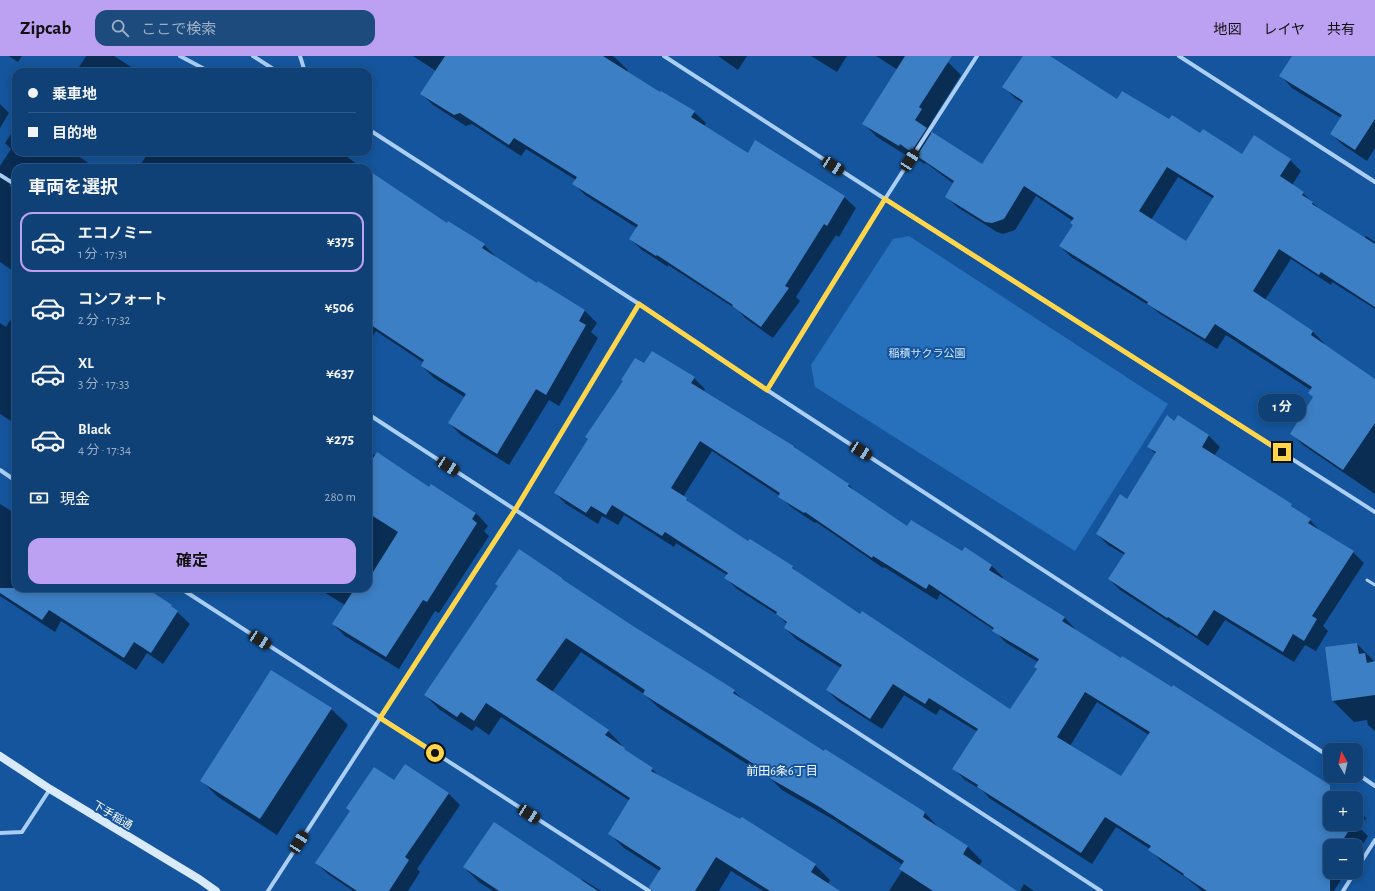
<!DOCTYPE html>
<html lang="ja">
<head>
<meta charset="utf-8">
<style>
  :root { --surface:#0f4076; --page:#1d4b7e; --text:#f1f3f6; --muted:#9bafc5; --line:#2f5988; --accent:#bca0f2 }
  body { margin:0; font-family:"Alegreya Sans","Noto Sans JP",sans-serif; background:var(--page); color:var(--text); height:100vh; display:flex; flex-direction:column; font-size:15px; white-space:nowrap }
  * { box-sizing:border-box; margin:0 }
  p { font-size:13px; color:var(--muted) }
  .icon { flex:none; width:22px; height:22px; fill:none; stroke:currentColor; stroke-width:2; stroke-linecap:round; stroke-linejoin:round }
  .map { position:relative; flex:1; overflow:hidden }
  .side { position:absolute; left:12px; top:108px; width:360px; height:428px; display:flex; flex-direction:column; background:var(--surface); border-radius:12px; box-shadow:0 2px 10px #0003,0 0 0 1px var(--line) }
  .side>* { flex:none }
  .guide { position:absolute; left:12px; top:12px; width:360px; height:88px; border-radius:12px; box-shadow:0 2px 10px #0003,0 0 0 1px var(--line); display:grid; align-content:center; height:88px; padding:0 16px; background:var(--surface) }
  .needle { width:26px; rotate:352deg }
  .buttons { position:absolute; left:1323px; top:687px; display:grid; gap:8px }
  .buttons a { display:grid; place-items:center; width:40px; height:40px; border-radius:8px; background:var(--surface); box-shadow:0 2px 10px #0003,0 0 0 1px var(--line); font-size:20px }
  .end { position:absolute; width:18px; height:18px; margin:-9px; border:5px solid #ffd54a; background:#111; box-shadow:0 0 0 2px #111 }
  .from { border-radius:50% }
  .bubble { position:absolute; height:28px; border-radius:12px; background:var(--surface); box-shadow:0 2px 10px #0003,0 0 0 1px var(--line); font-size:13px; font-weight:700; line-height:28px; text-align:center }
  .car { position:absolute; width:12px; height:24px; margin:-12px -6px; border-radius:5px; box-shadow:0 0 3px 1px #0007; background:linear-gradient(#222 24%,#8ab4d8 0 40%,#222 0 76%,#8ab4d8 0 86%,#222 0) }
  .guide b { display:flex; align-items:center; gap:14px; height:38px; font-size:15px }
  .guide b+b { border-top:1px solid var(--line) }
  .guide i { width:10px; height:10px; background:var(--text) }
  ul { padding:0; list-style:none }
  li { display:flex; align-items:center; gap:12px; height:60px; margin:0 8px 6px; padding:0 8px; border:2px solid transparent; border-radius:12px }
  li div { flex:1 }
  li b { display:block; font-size:15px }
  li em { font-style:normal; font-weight:700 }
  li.active { border-color:var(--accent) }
  li>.icon { width:36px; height:36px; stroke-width:1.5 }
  h2 { padding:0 16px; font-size:18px; line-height:48px }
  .pay { display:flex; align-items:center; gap:10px; height:44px; padding:0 16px; font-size:15px }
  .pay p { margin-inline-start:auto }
  .primary-button { display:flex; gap:8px; margin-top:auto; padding:8px 16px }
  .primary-button a { flex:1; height:46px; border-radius:12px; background:var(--accent); color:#111; font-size:16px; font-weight:700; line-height:46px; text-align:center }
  header { display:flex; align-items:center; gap:24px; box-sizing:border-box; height:56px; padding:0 20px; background:var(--accent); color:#111 }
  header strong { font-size:19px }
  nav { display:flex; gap:22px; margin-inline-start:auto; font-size:14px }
  .search { width:280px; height:36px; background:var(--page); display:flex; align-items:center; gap:10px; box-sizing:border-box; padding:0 14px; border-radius:12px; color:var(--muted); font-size:15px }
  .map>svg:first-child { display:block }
  .green { fill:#2770bb }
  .shadow { fill:#0007; fill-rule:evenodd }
  .building { fill:#3d7fc4; fill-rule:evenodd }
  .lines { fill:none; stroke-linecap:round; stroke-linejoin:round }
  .lane { stroke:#aacef4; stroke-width:3 }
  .street { stroke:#aacef4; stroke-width:4 }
  .secondary { stroke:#daeafd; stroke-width:8 }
  .route { stroke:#ffd54a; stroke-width:5 }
  .labels { text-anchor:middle; stroke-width:4; stroke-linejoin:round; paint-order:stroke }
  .park-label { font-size:11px; fill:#d2e8fd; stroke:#14559d }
  .street-label { font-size:11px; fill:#fff; stroke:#14559d }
  .neighbourhood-label { font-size:12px; fill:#fff; stroke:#14559d }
</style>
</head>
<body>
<header>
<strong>Zipcab</strong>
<div class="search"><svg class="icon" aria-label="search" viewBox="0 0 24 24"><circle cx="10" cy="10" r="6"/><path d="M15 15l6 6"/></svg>ここで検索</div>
<nav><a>地図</a><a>レイヤ</a><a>共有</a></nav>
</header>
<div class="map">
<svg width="1375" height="835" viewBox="0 0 1375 835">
  <rect width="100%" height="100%" fill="#14559d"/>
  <!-- green -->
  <path class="green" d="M909 180 1168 348 1075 495 815 331 811 309 893 183Z"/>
  <!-- shadow -->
  <path class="shadow" d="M9 0H22L18 6Z
    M86 0H114L139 16H76Z
    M413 0H613L628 14 627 16 661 38 694 56 706 67 704 71 748 98 844 141 856 152 839 181 836 179 796 241 800 245 773 282 745 262 739 255 668 209V211L642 194 630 183 637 172 585 139 574 128 576 124 526 93 521 100 472 68 466 70 433 49 422 38 436 15Z
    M718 0H747L738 14Z
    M811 0H847L837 16Z
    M876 0H947L948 6 961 19 932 65 935 67 929 76 983 110 1023 47 1015 42 1004 31 1024 0H1048L1117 44 1200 78 1243 99 1290 104 1301 115 1292 129 1303 137 1320 154 1364 183 1366 180 1375 186V253L1332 226 1331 229 1291 203 1265 244 1313 276 1324 287 1323 288 1374 323 1375 321V438L1303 389 1292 378 1314 342 1311 334 1226 279 1217 293 1160 258 1153 252 1071 201 1060 190 1074 169 1073 165 1036 140 1015 174 1003 178 997 176 957 151 946 140 954 128 926 107 925 108 913 101 912 103 877 81 864 68 898 14ZM1178 121 1214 143 1187 186 1151 164Z
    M1293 0H1375V92L1367 105 1343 89 1331 78 1341 62 1292 32 1281 20Z
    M0 48 9 57 0 72Z
    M16 71V96H72L96 112H16V128L11 127 9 130 16 133V217L0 206V110L11 93 5 87Z
    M149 96H344L346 97 344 99 363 112H138Z
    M368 115 394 137 484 189 496 201V202L537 228 584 254 597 267 591 276 598 282 559 350 549 344 509 409 461 379 449 367 466 342 434 322 422 310 424 307 376 275 371 283 368 282Z
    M16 255V368L0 358V267L6 271Z
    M644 308 694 322 705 333 704 335 794 390 799 396 849 429 859 439 908 472 962 497 965 492 992 510 1003 521 1002 523 1064 561 1075 573 1074 574 1340 742H1330V768H1356V752L1366 762 1360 772 1368 780 1356 800V790H1330V816H1346L1334 835H1202L1188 823 1161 805 1150 793 1116 771 1092 808 989 742 983 735 965 724 954 713 978 676 940 653 936 659 904 639 882 673 838 645 827 634 841 612 796 583 785 572 787 568 779 560 737 533 726 522 727 519 676 487 674 491 624 459 618 469 602 460 598 468 566 448 555 437 589 383ZM712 395 780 440 791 451 815 467 816 466 883 512 884 511 937 544 940 538 994 574 1005 586 1038 606 1035 611 1037 614 1011 654 860 559 802 520 792 511 749 486 692 449 683 441ZM1097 646 1149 679 1121 722 1070 690Z
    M1179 361 1209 380 1220 391 1214 400 1291 449 1298 456 1310 464 1321 476 1353 496 1364 507 1323 570 1328 575 1316 595 1305 589 1294 606 1225 564 1208 590 1180 571 1179 572 1120 534 1109 523 1125 499 1108 489 1097 478 1128 445 1156 398 1148 391 1175 366Z
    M368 395 430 433 432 429 476 457 488 470 484 475 489 480 439 557 435 555 399 613 345 580 333 568 345 549 317 532H368Z
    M0 448 16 458V532H144L171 550 190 568 163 608 147 597 136 614 61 565 55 576 0 540Z
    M565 527 734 635 746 647 824 696 825 694 925 757 939 772 968 791 982 805 979 810 1015 835H889L902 815 900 813 903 809 834 764 782 734 772 724 659 652 644 638 581 596 552 636 608 675 622 689 621 691 629 698 652 713 661 722 741 764 742 762 815 809 830 824 828 828 838 835H763L731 815 719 835H653L660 815 624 792 610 778 630 745 501 661 489 679 476 670 472 675 440 654 425 639Z
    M1357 588 1375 606V675L1368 669 1367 664 1354 666 1333 645 1326 592Z
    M331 653 348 669 277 779 218 741 201 724Z
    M394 726 448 737 460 749 417 813 420 816 408 835H353L328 818 316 807 351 755Z
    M464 811 581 825 582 823 601 835H493L479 826Z
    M1024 828 1034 835H1020Z"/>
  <!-- building -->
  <path class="building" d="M445 0H603L660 36 661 35 695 55 691 61 748 97 755 84 845 140 827 170 824 168 785 230 789 232 761 271 732 250 733 249 657 199 656 200 629 183 638 169 572 128 577 121 514 82 509 89 460 57 454 59 420 38Z
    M905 0H952L919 51 922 53 915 64 927 72 911 96 900 88 899 90 862 68Z
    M1023 0H1050L1117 43 1122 35 1169 63 1172 59 1200 77 1203 73 1242 98 1254 79 1291 103 1280 120 1304 136 1302 139 1313 146 1312 148 1375 188V251L1321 216 1319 219 1279 193 1253 235 1313 275 1311 279 1375 323V367L1343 414 1290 378 1313 341 1308 337 1312 331 1215 268 1205 283 1147 248 1148 246 1059 190 1073 169 1070 167 1074 162 1024 130 1004 163 992 167 985 166 945 141 954 125 917 100 932 76 982 108 1023 45 1002 31ZM1167 111 1214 140 1186 185 1139 155Z
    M1292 0H1375V63L1355 94 1330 78 1342 59 1279 20Z
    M368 114 447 167 448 165 485 188 482 192 537 227 538 225 585 254 579 265 586 269 546 339 536 333 497 398 448 367 466 338 421 310 424 304 368 267Z
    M652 295 695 321 691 327 794 390V391L849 428 848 430 907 470 911 464 962 495 965 491 992 509 989 514 1065 561 1062 565 1121 602 1122 600 1172 631 1173 629 1330 729V735L1342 742H1330V768H1353L1339 790H1330V835H1207L1183 819 1184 818 1148 794 1151 790 1105 761 1081 797 977 731 978 729 952 713 978 673 929 642 925 648 893 628 870 663 826 634 842 609 784 572 787 566 776 558 777 556 724 522 728 517 665 476 662 480 612 449 606 459 591 450 586 457 554 437 588 383 585 381 623 325 621 324 635 302 644 307ZM700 385 780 437 778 441 804 457 805 456 872 502 873 500 926 533 929 528 994 572 992 575 1039 603 1034 611 1037 613 1010 653 862 555 860 558 792 512 793 510 750 483 748 485 686 444 687 442 671 432ZM1085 636 1150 676 1121 720 1057 681Z
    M1167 359 1174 365 1178 359 1209 379 1202 391 1292 448 1291 450 1311 463 1308 467 1354 495 1312 560 1317 563 1304 585 1293 578 1283 596 1214 554 1197 580 1168 561 1167 562 1108 523 1125 497 1096 478 1120 438 1127 443 1156 396 1147 391Z
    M377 396 429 431 431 428 476 457 472 463 477 467 427 546 423 544 386 601 332 568 355 532H368V524L398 476 368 457V410Z
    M519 493 562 522V523L633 570 735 634 733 637 824 695 825 693 925 756 923 761 968 790 963 798 1017 835H933L899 813 904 805 818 750 766 720 768 717 643 638 645 634 566 582 536 624 609 674 605 679 625 692 624 693 653 712 651 715 740 763 742 761 816 808 811 816 840 835H770L716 801 695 835H652L649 831 661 812 608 778 630 742 486 647 474 665 461 656 457 661 424 639 498 530 495 528Z
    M0 532H146L172 549 171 550 178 555 151 597 134 586 124 602 49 554 42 564 0 537Z
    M1357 587 1359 598 1365 597 1367 607 1375 605V639L1332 645 1325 591Z
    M271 614 332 652 260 763 200 725Z
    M405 708 449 737 405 801 409 804 389 835H357L315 807 350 755 346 752 374 711 394 724Z
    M494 766 598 835H499L463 811Z"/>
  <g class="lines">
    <!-- lane -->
    <path class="lane" d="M1367 524 1375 529"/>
    <!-- street -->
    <path class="street" d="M180 0 210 16
      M253 0 278 16
      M300 0 305 16
      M664 0 885 143 1375 456
      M1179 0 1375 126
      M368 73 639 248 767 334 1330 701
      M0 119 16 129
      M767 334 885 143 977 0
      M368 358 1101 835
      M0 414 16 425
      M180 532 649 835
      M1356 717 1375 730
      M0 777 22 776 50 733
      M1356 814 1375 784
      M268 835 515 454 639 248
      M1343 835 1355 816"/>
    <!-- secondary -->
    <path class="secondary" d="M0 700 50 733 199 823 216 835"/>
  </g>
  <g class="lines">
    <!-- route -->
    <path class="route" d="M435 697 380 662 515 454 639 248 767 334 885 143 1282 396"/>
  </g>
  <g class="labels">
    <!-- park labels -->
    <g class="park-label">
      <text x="927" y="301">稲積サクラ公園</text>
    </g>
    <!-- street labels -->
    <g class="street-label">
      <text transform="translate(113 759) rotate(31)" y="4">下手稲通</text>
    </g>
    <!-- neighbourhood labels -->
    <g class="neighbourhood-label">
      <text x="782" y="719">前田6条6丁目</text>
    </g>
  </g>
</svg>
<div class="buttons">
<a><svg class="needle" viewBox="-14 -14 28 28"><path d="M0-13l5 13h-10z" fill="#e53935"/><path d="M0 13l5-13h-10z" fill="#9bafc5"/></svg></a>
<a>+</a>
<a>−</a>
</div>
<i class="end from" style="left:435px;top:697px"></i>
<i class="end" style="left:1282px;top:396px"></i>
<div class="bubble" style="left:1258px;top:338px;width:48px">1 分</div>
<i class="car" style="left:910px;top:104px;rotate:33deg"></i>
<i class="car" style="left:833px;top:110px;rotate:123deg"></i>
<i class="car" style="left:861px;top:395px;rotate:123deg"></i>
<i class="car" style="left:448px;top:410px;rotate:123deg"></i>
<i class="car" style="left:260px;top:584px;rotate:123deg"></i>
<i class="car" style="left:529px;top:758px;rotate:123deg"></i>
<i class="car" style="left:299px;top:786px;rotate:33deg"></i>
<div class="guide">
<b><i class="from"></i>乗車地</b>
<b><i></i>目的地</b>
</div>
<section class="side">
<h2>車両を選択</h2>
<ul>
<li class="active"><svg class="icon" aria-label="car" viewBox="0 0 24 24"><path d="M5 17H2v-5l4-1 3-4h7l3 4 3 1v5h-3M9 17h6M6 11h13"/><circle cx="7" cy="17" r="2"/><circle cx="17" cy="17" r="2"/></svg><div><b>エコノミー</b><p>1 分 · 17:31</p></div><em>¥375</em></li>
<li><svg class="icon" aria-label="car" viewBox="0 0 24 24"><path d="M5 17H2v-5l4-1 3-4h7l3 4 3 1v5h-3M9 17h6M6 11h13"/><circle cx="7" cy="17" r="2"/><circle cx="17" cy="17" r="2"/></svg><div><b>コンフォート</b><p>2 分 · 17:32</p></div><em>¥506</em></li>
<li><svg class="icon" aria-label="car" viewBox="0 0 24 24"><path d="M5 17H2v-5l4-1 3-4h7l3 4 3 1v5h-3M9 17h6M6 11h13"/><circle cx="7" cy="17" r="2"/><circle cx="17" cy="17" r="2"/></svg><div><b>XL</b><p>3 分 · 17:33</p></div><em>¥637</em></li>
<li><svg class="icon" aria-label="car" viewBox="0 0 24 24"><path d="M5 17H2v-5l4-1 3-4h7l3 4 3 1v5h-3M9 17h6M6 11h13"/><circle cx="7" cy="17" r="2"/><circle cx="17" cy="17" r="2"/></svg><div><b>Black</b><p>4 分 · 17:34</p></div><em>¥275</em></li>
</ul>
<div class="pay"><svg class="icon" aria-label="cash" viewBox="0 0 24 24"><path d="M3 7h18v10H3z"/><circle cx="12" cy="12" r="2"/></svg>現金<p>280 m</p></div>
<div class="primary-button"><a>確定</a></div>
</section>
</div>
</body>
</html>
